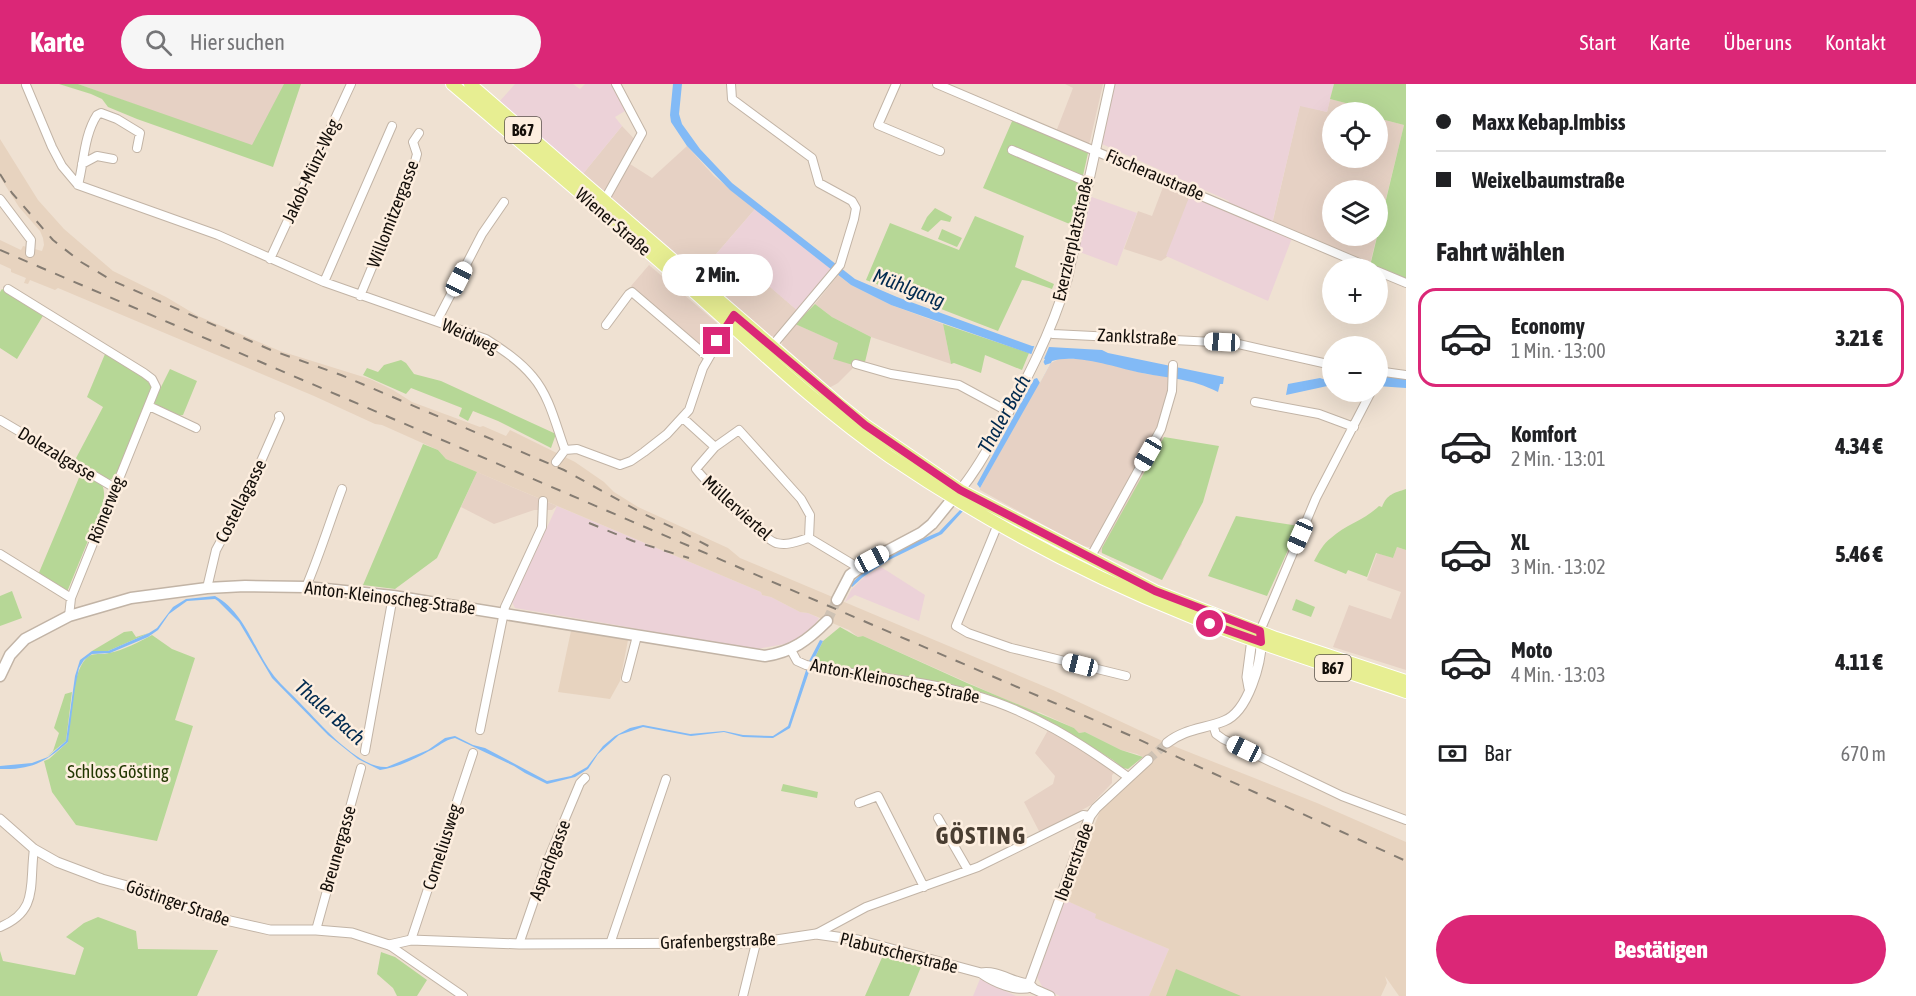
<!DOCTYPE html>
<html lang="de">
<head>
<meta charset="utf-8">
<style>
  :root { --surface:#fff; --page:#f6f6f6; --text:#202124; --muted:#757577; --line:#e0e0e0; --accent:#db2777 }
  body { margin:0; font-family:"Asap Condensed",sans-serif; background:var(--page); color:var(--text); height:100vh; display:flex; flex-direction:column; font-size:22px; white-space:nowrap }
  * { box-sizing:border-box; margin:0 }
  p { font-size:20px; color:var(--muted) }
  .icon { flex:none; width:33px; height:33px; fill:none; stroke:currentColor; stroke-width:2; stroke-linecap:round; stroke-linejoin:round }
  .map { position:relative; flex:1; overflow:hidden }
  .side { display:flex; flex-direction:column; background:var(--surface); width:510px }
  .side>* { flex:none }
  .top-card { display:grid; align-content:center; height:132px; padding:0 30px; background:var(--surface) }
  .buttons { position:absolute; left:1322px; top:18px; display:grid; gap:12px }
  .buttons a { display:grid; place-items:center; width:66px; height:66px; border-radius:50%; background:var(--surface); box-shadow:0 6px 24px #0002; font-size:30px }
  .end { position:absolute; width:27px; height:27px; margin:-14px; border:8px solid #db2777; background:#fff; box-shadow:0 0 0 3px #fff }
  .from { border-radius:50% }
  .bubble { position:absolute; height:42px; border-radius:21px; background:var(--surface); box-shadow:0 6px 24px #0002; font-size:20px; font-weight:800; line-height:42px; text-align:center }
  .car { position:absolute; width:18px; height:36px; margin:-18px -9px; border-radius:8px; box-shadow:0 0 4px 2px #0007; background:linear-gradient(#fff 24%,#345 0 40%,#fff 0 76%,#345 0 86%,#fff 0) }
  .top-card b { display:flex; align-items:center; gap:21px; height:57px; font-size:22px }
  .top-card b+b { border-top:2px solid var(--line) }
  .top-card i { width:15px; height:15px; background:var(--text) }
  ul { padding:0; list-style:none }
  li { display:flex; align-items:center; gap:18px; height:99px; margin:0 12px 9px; padding:0 18px; border:3px solid transparent; border-radius:18px }
  li div { flex:1 }
  li b { display:block; font-size:22px }
  li em { font-style:normal; font-weight:800 }
  li.active { border-color:var(--accent) }
  li>.icon { width:54px; height:54px; stroke-width:1.5 }
  h2 { padding:0 30px; font-size:27px; line-height:72px }
  .pay { display:flex; align-items:center; gap:15px; height:66px; padding:0 30px; font-size:22px }
  .pay p { margin-inline-start:auto }
  .action { display:flex; gap:12px; margin-top:auto; padding:12px 30px }
  .action a { flex:1; height:69px; border-radius:36px; background:var(--accent); color:#fff; font-size:24px; font-weight:800; line-height:69px; text-align:center }
  header { display:flex; align-items:center; gap:36px; box-sizing:border-box; height:84px; padding:0 30px; background:var(--accent); color:#fff }
  header strong { font-size:28px }
  nav { display:flex; gap:33px; margin-inline-start:auto; font-size:21px }
  .search { width:420px; height:54px; background:var(--page); display:flex; align-items:center; gap:15px; box-sizing:border-box; padding:0 21px; border-radius:33px; color:var(--muted); font-size:22px }
  main { display:flex; flex:1; min-height:0 }
  .map>svg:first-child { display:block }
  .commercial { fill:#e6d1c4; fill-rule:evenodd }
  .industrial { fill:#ecd2d8 }
  .built { fill:#e7d3bf }
  .green { fill:#b6d796 }
  .water { fill:#82baf6 }
  .pier { fill:#efe1d2 }
  .lines { fill:none; stroke-linecap:round; stroke-linejoin:round }
  .tertiary-tunnel { stroke:#cec2b4; stroke-width:9; stroke-dasharray:9 4.5; stroke-linecap:butt }
  .secondary-tunnel { stroke:#cec2b4; stroke-width:10; stroke-dasharray:10 5; stroke-linecap:butt }
  .minor-casing { stroke:#c2b4a6; stroke-width:10 }
  .tertiary-casing { stroke:#c2b4a6; stroke-width:11 }
  .secondary-casing { stroke:#c2b4a6; stroke-width:13 }
  .primary-casing { stroke:#fff; stroke-width:14 }
  .minor { stroke:#fff; stroke-width:8 }
  .tertiary { stroke:#fff; stroke-width:9 }
  .secondary { stroke:#fff; stroke-width:10 }
  .primary { stroke:#e7ee92; stroke-width:12 }
  .rail { stroke:#857c72; stroke-width:2; stroke-dasharray:10 10; stroke-linecap:butt }
  .route { stroke:#db2777; stroke-width:8 }
  .labels { text-anchor:middle; stroke-width:5; stroke-linejoin:round; paint-order:stroke }
  .shield { fill:#fdeedf; stroke:#5a524a; stroke-width:1.5 }
  .shield-label { font-size:16px; font-weight:bold; fill:#140f0a }
  .street-label { font-size:18px; fill:#140f0a; stroke:#fdeedf }
  .park-label { font-size:18px; fill:#223702; stroke:#fdeedf }
  .water-label { font-size:20px; font-style:italic; fill:#012a4f; stroke:#fdeedf }
  .district-label { font-size:24px; font-weight:bold; letter-spacing:1.5px; fill:#4a3e32; stroke:#fdeedf }
</style>
</head>
<body>
<header>
<strong>Karte</strong>
<div class="search"><svg class="icon" aria-label="search" viewBox="0 0 24 24"><circle cx="10" cy="10" r="6"/><path d="M15 15l6 6"/></svg>Hier suchen</div>
<nav><a>Start</a><a>Karte</a><a>Über uns</a><a>Kontakt</a></nav>
</header>
<main>
<div class="map">
<svg width="1406" height="912" viewBox="0 0 1406 912">
  <rect width="100%" height="100%" fill="#efe1d2"/>
  <!-- commercial -->
  <path class="commercial" d="M78 0H285L253 63Z
    M1065 0H1103L1090 57 1085 67 1054 53 1073 4Z
    M1330 15 1370 25 1369 28H1332V74H1377V34L1404 41 1369 184 1271 145 1300 21 1327 28ZM1332 106H1377V152H1332Z
    M622 42 641 62 630 80 652 94 687 62 714 92 755 125 698 191 582 91Z
    M1168 90 1194 102 1167 173 1161 177 1124 165 1138 127 1152 132Z
    M744 180 798 227 778 252H770L724 212 726 204Z
    M649 181 717 239V246L707 266 702 265 631 202Z
    M838 191 851 201 891 221 943 240 951 280 871 253 832 233 815 220Z
    M795 240 839 259 835 268 855 282 838 299 829 304 782 261 783 254Z
    M1059 275H1089L1146 290 1171 293 1167 333 1159 336 1154 358 1164 353 1139 400 1182 460 1162 496 1102 469 1095 464 1082 462 980 406V404L1049 280Z
    M477 388 557 422 552 426H534L494 440 461 423Z
    M1397 463 1406 466V586L1333 563 1349 521 1391 535 1401 508 1367 496 1377 469 1393 474Z
    M1049 637 1113 676 1121 682 1112 691V699L1091 721 1040 749 1024 718 1053 700 1055 692 1035 669 1047 648Z"/>
  <!-- industrial -->
  <path class="industrial" d="M515 0H573L580 5 585 0H611L625 27 615 33 622 42 582 91 499 18Z
    M1115 0H1334L1327 28 1300 22 1271 144 1292 154 1268 217 1166 172 1190 111 1225 125 1229 117 1102 60Z
    M1089 112 1137 129 1117 182 1077 167Z
    M755 125 832 186 798 227 744 181 726 204 724 212 698 191Z
    M557 422 761 508 762 511 771 513 800 528 808 529 819 534 814 542 798 555 785 560 757 565 737 564 616 541 515 524 512 518Z
    M881 483 925 511 919 537 855 511 845 518 851 506 865 492Z
    M1065 816 1097 830 1096 834 1169 865 1149 912H1060L1043 904 1037 893Z
    M980 895 1016 912H973Z"/>
  <!-- built -->
  <path class="built" d="M0 55 38 116 64 145 113 187 166 213 198 232 280 267 370 295 393 306 412 318 480 343 483 342 506 352 510 346 575 378 604 398 614 408 638 423 728 464 740 474 1053 606 1171 661 1317 719 1406 758V912H1399L1385 892 1387 899 1381 912H1149L1169 865 1095 834 1096 830 1065 816 1100 727 1152 678 1137 670 1121 666 1085 648 1079 649 1074 644 1039 628H1034L863 552 858 553 849 546 808 529 800 528 771 513 762 511 761 508 446 375 438 366 382 341 375 340 314 312 58 204 55 206 30 196 28 200 24 199 26 194 11 188V185L0 180V156L21 166 23 162 42 167 44 161 43 154 40 147 19 123 0 93Z
    M571 547 628 556 620 597 610 615 558 608Z"/>
  <!-- green -->
  <path class="green" d="M59 0H78L252 61 284 0H301L273 83 137 35 108 23 102 15 91 10Z
    M1334 0H1406V197L1370 182 1404 41 1377 34V28H1369V25L1330 15Z
    M1013 35 1088 69 1072 141 983 104Z
    M935 124 952 133 950 138 941 136 928 148 921 145 927 133Z
    M975 132 1024 152 1015 183 1054 200 1052 205 1029 197 1022 196 998 247 866 196 890 139 959 166Z
    M942 145 962 154 957 163 938 155Z
    M2 205 44 230 17 275 0 264V208Z
    M815 220 832 233 871 253 865 278 856 276 853 281 833 275 838 259 795 240Z
    M943 240 1029 269 1022 286 985 271 981 289 954 279 951 280Z
    M105 270C121 279 146 287 152 305L116 392 112 395 106 396 75 376 103 323 87 313Z
    M401 276 406 279 414 290 441 297 556 350 551 364 498 337 473 327 468 337 459 332 462 324 411 304 406 310 363 291 367 284 378 288 384 281Z
    M170 285 197 297 183 331 176 332 155 321 154 317Z
    M1164 353 1219 362 1203 418 1162 496 1102 469V464Z
    M423 360 438 366 446 375 477 388 437 474 395 505 363 501Z
    M81 389C100 400 107 396 103 420L67 508 38 491Z
    M1406 405V466L1397 463 1393 474 1376 469 1367 493 1348 486 1346 490 1314 477C1319 468 1323 460 1331 454 1345 441 1365 436 1379 422L1382 423C1387 410 1394 409 1406 405Z
    M1236 432 1299 442 1267 512 1208 492Z
    M12 507 22 534 0 542V512Z
    M1296 515 1315 523 1311 533 1292 526Z
    M840 543 858 553 863 552 967 599 1074 644 1079 649 1085 648 1121 666 1143 673 1128 685 1123 684 1113 676 1049 637 987 610 948 601 812 579 823 557Z
    M132 547 136 553 149 549 108 567H92L124 548Z
    M152 551 172 565 195 574 175 636 193 642 157 757 76 741 52 708 44 677 49 675 68 658C71 638 71 580 91 571 96 569 104 571 109 569 124 566 139 558 152 551Z
    M72 608 66 657 45 674 53 667 59 649 54 644 65 610Z
    M783 700 818 708 817 714 781 707Z
    M98 833 136 847 138 865 218 866 197 912H0V867L3 877 75 891 84 864 66 853 84 839Z
    M381 868 395 873 427 896 417 912H397L393 904 377 890Z
    M884 869 897 870 923 878 909 912H865Z
    M1176 885 1241 912H1166Z"/>
  <!-- water -->
  <path class="water" d="M673 0H682L679 30 682 40 700 65 732 99 855 195 897 213 1032 262 1102 266 1108 269 1224 293 1223 300H1220L1218 308C1190 294 1172 295 1142 289 1117 284 1077 269 1052 277L980 404 977 400 1045 275 891 221 851 201 730 106 687 62 671 38 670 31Z
    M1332 292V301L1286 311 1288 300 1320 294 1326 296 1327 293Z
    M1377 292 1406 294V304L1377 302Z
    M960 426 963 427 942 450 889 476 863 493 852 503 850 501 860 491 888 474 913 459 939 448Z
    M215 512C246 529 254 567 274 592 282 602 292 610 300 619 319 638 358 685 387 683L428 666 445 654 455 652 473 661 485 664 547 697 571 692 580 687 587 683 603 662 615 652 630 644 643 641 690 650 724 647 743 651 773 652 788 642 809 577 820 556 823 557 812 579 790 644 773 654 743 653 724 648 691 652 643 643 619 651 598 670 588 685 575 693 547 700 525 689 514 682 455 654C444 656 438 663 429 667 415 675 396 684 380 686L358 675 328 651 272 594 239 538 218 517 215 515 187 517 169 530 158 546 148 553 110 569 92 570 84 576 79 584 75 604 68 658C45 678 32 686 0 685V682L32 679 48 673 66 657 75 592 80 576 92 567H108L149 549 157 544 173 523 186 515Z"/>
  <!-- pier -->
  <path class="pier" d="M1035 260 1049 263 1043 277 1045 281 1051 279 1040 299 1037 294 1031 296 1041 275 1031 271Z"/>
  <g class="lines">
    <!-- tertiary-tunnel -->
    <path class="tertiary-tunnel" d="M1148 676 1167 659"/>
    <!-- secondary-tunnel -->
    <path class="secondary-tunnel" d="M827 537 837 516"/>
    <defs>
      <path id="minor" d="M731 0 732 15 812 74 819 99 852 117 856 124 854 135 840 181 772 262
        M896 0 878 41 940 67
        M937 0 1371 184
        M26 1 52 63 62 82 78 101 218 151 324 198 486 255C503 266 520 277 533 293 550 313 556 342 565 366
        M1012 66 1087 98
        M82 80 97 72 113 75
        M78 101C84 78 84 51 97 31L101 29 117 35 140 49 137 64
        M0 115 31 156 30 169
        M604 117 642 49 616 0
        M270 175 351 0
        M1377 187 1406 199
        M324 198 392 42
        M8 205 144 289 152 295 156 303 71 514 69 532
        M360 212 413 85 417 70 413 58 419 49
        M437 237 482 150 504 118
        M606 241 629 210 632 208 708 273
        M1048 248 1053 250 1234 259 1332 281
        M856 280 891 290 959 301 1009 328
        M1377 287 1406 291
        M1255 318 1319 330 1354 343
        M149 322 196 344
        M683 334 715 363
        M0 336 115 404
        M556 378 565 366 577 365 620 381 631 377 644 368 667 350 689 326 703 284 730 237
        M998 440 956 542 968 549 1011 564 1126 592
        M809 454 810 431 801 415 739 346 715 363 696 385C704 396 766 457 776 459 788 462 798 457 809 454L859 484
        M0 470 71 514
        M1090 474 1161 345 1172 307 1173 281
        M306 503C320 470 330 437 342 405
        M207 504 216 466 248 407 280 334 279 332
        M1260 547 1316 414 1371 308
        M791 566 797 577 806 581C862 593 920 595 974 611 1031 627 1081 659 1128 693
        M626 594 637 552
        M1213 641 1216 650 1223 655 1342 712 1406 736
        M480 646 505 523 542 443 543 417
        M365 667 393 512
        M859 719 878 712 924 803
        M938 734 968 786
        M0 843C39 827 29 801 34 765
        M316 846 361 684
        M816 850 866 823 978 783 1083 731 1090 732
        M411 856 473 669
        M519 860 549 773 580 699 585 694
        M610 860 666 695
        M389 861 463 912
        M743 912 756 859"/>
      <path id="tertiary" d="M960 406C976 387 986 368 998 347 1025 299 1051 250 1067 196L1110 0
        M1249 604 1247 593 1252 555 1256 551
        M1167 659C1184 645 1204 645 1224 637 1248 628 1262 578 1261 555
        M0 735 34 765 57 778 102 795 149 808 204 831 270 846H316L352 849 389 861 411 856 519 860 756 859 816 850 858 856 981 889C994 898 1016 908 1031 903
        M981 889C998 886 1012 899 1029 900
        M1029 900 1090 732 1096 724 1148 676
        M1029 900 1034 905 1050 912"/>
      <path id="secondary" d="M837 516 850 491 872 475 921 449 932 440 958 408
        M0 592 10 571 25 555 69 532 131 514 207 504 245 502 306 503 393 512 765 572C792 568 808 556 827 537"/>
      <path id="primary" d="M452 0C532 68 613 136 692 206 756 263 819 324 890 373 983 436 1084 490 1189 532 1260 561 1333 583 1406 608
        M470 0 840 321 865 341 960 406 1155 507 1276 554 1406 597"/>
    </defs>
    <!-- minor casing -->
    <use href="#minor" class="minor-casing"/>
    <!-- tertiary casing -->
    <use href="#tertiary" class="tertiary-casing"/>
    <!-- secondary casing -->
    <use href="#secondary" class="secondary-casing"/>
    <!-- primary casing -->
    <use href="#primary" class="primary-casing"/>
    <!-- minor -->
    <use href="#minor" class="minor"/>
    <!-- tertiary -->
    <use href="#tertiary" class="tertiary"/>
    <!-- secondary -->
    <use href="#secondary" class="secondary"/>
    <!-- primary -->
    <use href="#primary" class="primary"/>
    <!-- rail -->
    <path class="rail" d="M0 90 12 109 53 156 81 178 113 197 271 266 341 291 564 386 644 430 684 449 714 465
      M0 166 1129 651 1406 777
      M589 439 633 457 689 474"/>
  </g>
  <g class="lines">
    <!-- route -->
    <path class="route" d="M717 257 734 231 865 341 960 406 1155 507 1260 547 1261 558 1210 540"/>
  </g>
  <g class="labels">
    <!-- shield labels -->
    <g class="shield">
      <rect x="505" y="33" width="36" height="26" rx="4.5"/>
      <rect x="1315" y="571" width="36" height="26" rx="4.5"/>
    </g>
    <g class="shield-label">
      <text x="523" y="52">B67</text>
      <text x="1333" y="590">B67</text>
    </g>
    <!-- street labels -->
    <g class="street-label">
      <text transform="translate(311 87) rotate(-65)" y="6">Jakob-Münz-Weg</text>
      <text transform="translate(1155 91) rotate(23)" y="6">Fischeraustraße</text>
      <text transform="translate(393 130) rotate(-69)" y="6">Willomitzergasse</text>
      <text transform="translate(613 138) rotate(41)" y="6">Wiener Straße</text>
      <text transform="translate(1073 155) rotate(-77)" y="6">Exerzierplatzstraße</text>
      <text transform="translate(470 252) rotate(24)" y="6">Weidweg</text>
      <text transform="translate(1137 253) rotate(3)" y="6">Zanklstraße</text>
      <text transform="translate(57 370) rotate(31)" y="6">Dolezalgasse</text>
      <text transform="translate(241 417) rotate(-63)" y="6">Costellagasse</text>
      <text transform="translate(737 424) rotate(42)" y="6">Müllerviertel</text>
      <text transform="translate(106 426) rotate(-68)" y="6">Römerweg</text>
      <text transform="translate(390 514) rotate(7)" y="6">Anton-Kleinoscheg-Straße</text>
      <text transform="translate(895 597) rotate(11)" y="6">Anton-Kleinoscheg-Straße</text>
      <text transform="translate(442 763) rotate(-72)" y="6">Corneliusweg</text>
      <text transform="translate(338 765) rotate(-74)" y="6">Breunergasse</text>
      <text transform="translate(550 776) rotate(-69)" y="6">Aspachgasse</text>
      <text transform="translate(1074 778) rotate(-70)" y="6">Ibererstraße</text>
      <text transform="translate(178 819) rotate(19)" y="6">Göstinger Straße</text>
      <text transform="translate(718 857) rotate(-2)" y="6">Grafenbergstraße</text>
      <text transform="translate(899 869) rotate(14)" y="6">Plabutscherstraße</text>
    </g>
    <!-- park labels -->
    <g class="park-label">
      <text x="118" y="694">Schloss Gösting</text>
    </g>
    <!-- water labels -->
    <g class="water-label">
      <text transform="translate(909 204) rotate(21)" y="7">Mühlgang</text>
      <text transform="translate(1004 330) rotate(-61)" y="7">Thaler Bach</text>
      <text transform="translate(330 628) rotate(42)" y="7">Thaler Bach</text>
    </g>
    <!-- district labels -->
    <g class="district-label">
      <text x="981" y="760">GÖSTING</text>
    </g>
  </g>
</svg>
<div class="buttons">
<a><svg class="icon" aria-label="locate" viewBox="0 0 24 24"><circle cx="12" cy="12" r="6"/><path d="M12 2v4M12 18v4M2 12h4M18 12h4"/></svg></a>
<a><svg class="icon" aria-label="layers" viewBox="0 0 24 24"><path d="M12 4l9 5-9 5-9-5zM3 14l9 5 9-5"/></svg></a>
<a>+</a>
<a>−</a>
</div>
<i class="end from" style="left:1210px;top:540px"></i>
<i class="end" style="left:717px;top:257px"></i>
<div class="bubble" style="left:662px;top:170px;width:111px">2 Min.</div>
<i class="car" style="left:459px;top:195px;rotate:27deg"></i>
<i class="car" style="left:1222px;top:258px;rotate:273deg"></i>
<i class="car" style="left:1148px;top:370px;rotate:210deg"></i>
<i class="car" style="left:1300px;top:452px;rotate:204deg"></i>
<i class="car" style="left:872px;top:475px;rotate:62deg"></i>
<i class="car" style="left:1080px;top:581px;rotate:284deg"></i>
<i class="car" style="left:1244px;top:665px;rotate:296deg"></i>
</div>
<section class="side">
<div class="top-card">
<b><i class="from"></i>Maxx Kebap.Imbiss</b>
<b><i></i>Weixelbaumstraße</b>
</div>
<h2>Fahrt wählen</h2>
<ul>
<li class="active"><svg class="icon" aria-label="car" viewBox="0 0 24 24"><path d="M5 17H2v-5l4-1 3-4h7l3 4 3 1v5h-3M9 17h6M6 11h13"/><circle cx="7" cy="17" r="2"/><circle cx="17" cy="17" r="2"/></svg><div><b>Economy</b><p>1 Min. · 13:00</p></div><em>3.21 €</em></li>
<li><svg class="icon" aria-label="car" viewBox="0 0 24 24"><path d="M5 17H2v-5l4-1 3-4h7l3 4 3 1v5h-3M9 17h6M6 11h13"/><circle cx="7" cy="17" r="2"/><circle cx="17" cy="17" r="2"/></svg><div><b>Komfort</b><p>2 Min. · 13:01</p></div><em>4.34 €</em></li>
<li><svg class="icon" aria-label="car" viewBox="0 0 24 24"><path d="M5 17H2v-5l4-1 3-4h7l3 4 3 1v5h-3M9 17h6M6 11h13"/><circle cx="7" cy="17" r="2"/><circle cx="17" cy="17" r="2"/></svg><div><b>XL</b><p>3 Min. · 13:02</p></div><em>5.46 €</em></li>
<li><svg class="icon" aria-label="car" viewBox="0 0 24 24"><path d="M5 17H2v-5l4-1 3-4h7l3 4 3 1v5h-3M9 17h6M6 11h13"/><circle cx="7" cy="17" r="2"/><circle cx="17" cy="17" r="2"/></svg><div><b>Moto</b><p>4 Min. · 13:03</p></div><em>4.11 €</em></li>
</ul>
<div class="pay"><svg class="icon" aria-label="cash" viewBox="0 0 24 24"><path d="M3 7h18v10H3z"/><circle cx="12" cy="12" r="2"/></svg>Bar<p>670 m</p></div>
<div class="action"><a>Bestätigen</a></div>
</section>
</main>
</body>
</html>
